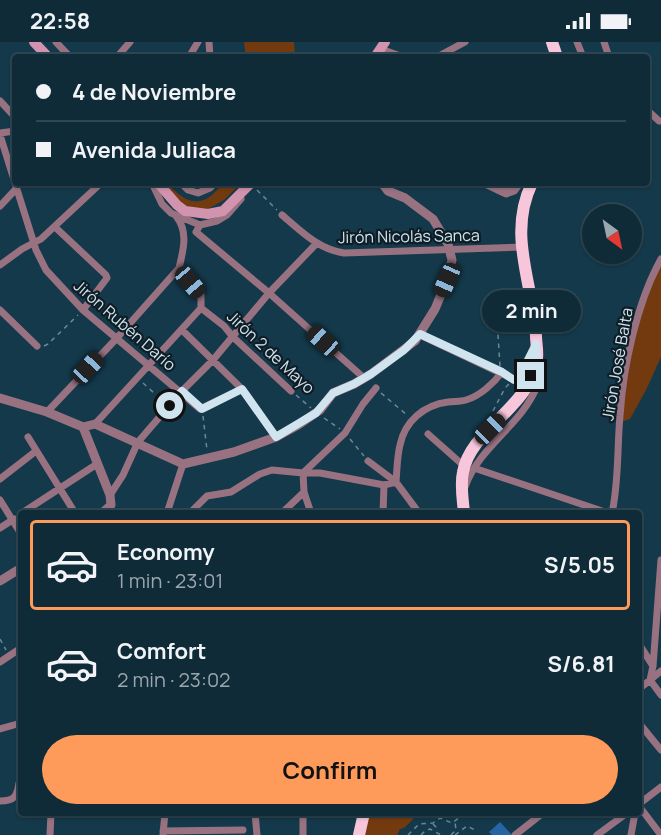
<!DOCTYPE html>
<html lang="en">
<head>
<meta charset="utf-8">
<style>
  :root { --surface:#0f2b38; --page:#183340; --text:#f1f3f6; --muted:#9ba7ae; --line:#2f4753; --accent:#ff9b5a }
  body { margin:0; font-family:Manrope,sans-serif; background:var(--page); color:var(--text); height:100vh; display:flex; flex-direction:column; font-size:22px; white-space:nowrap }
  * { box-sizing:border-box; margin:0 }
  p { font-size:20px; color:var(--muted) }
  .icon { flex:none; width:33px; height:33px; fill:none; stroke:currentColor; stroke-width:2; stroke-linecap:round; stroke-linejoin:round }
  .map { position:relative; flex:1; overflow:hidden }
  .side { position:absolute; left:18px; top:468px; width:624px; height:306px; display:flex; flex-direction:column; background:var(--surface); border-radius:6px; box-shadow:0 2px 4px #0004,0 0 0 2px var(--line) }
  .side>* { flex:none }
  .banner { position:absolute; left:12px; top:12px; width:638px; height:132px; border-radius:6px; box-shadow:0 2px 4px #0004,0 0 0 2px var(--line); display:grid; align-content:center; height:132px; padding:0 24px; background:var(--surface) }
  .needle { width:39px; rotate:147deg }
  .fabs { position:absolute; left:582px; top:162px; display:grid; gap:12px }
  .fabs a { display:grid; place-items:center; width:60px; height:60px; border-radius:50%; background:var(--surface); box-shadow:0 2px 4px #0004,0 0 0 2px var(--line); font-size:30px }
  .end { position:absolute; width:27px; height:27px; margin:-14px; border:8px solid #d0e4ef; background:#111; box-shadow:0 0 0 3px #111 }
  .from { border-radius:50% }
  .bubble { position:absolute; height:42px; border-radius:21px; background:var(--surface); box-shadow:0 2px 4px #0004,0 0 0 2px var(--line); font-size:20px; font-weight:700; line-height:42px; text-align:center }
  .car { position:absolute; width:18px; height:36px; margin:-18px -9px; border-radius:8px; box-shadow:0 0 4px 2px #0007; background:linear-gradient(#222 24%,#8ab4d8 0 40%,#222 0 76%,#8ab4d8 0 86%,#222 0) }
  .banner b { display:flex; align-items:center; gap:21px; height:57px; font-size:22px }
  .banner b+b { border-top:2px solid var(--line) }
  .banner i { width:15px; height:15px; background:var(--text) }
  ul { padding:10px 0 0; list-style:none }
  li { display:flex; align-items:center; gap:18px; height:90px; margin:0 12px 9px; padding:0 12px; border:3px solid transparent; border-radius:6px }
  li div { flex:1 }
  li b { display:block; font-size:22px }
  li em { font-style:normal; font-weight:700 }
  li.active { border-color:var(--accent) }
  li>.icon { width:54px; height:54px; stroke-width:1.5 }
  .button { display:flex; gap:12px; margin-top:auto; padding:12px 24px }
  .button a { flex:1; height:69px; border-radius:36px; background:var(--accent); color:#111; font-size:24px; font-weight:700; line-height:69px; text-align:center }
  .status { display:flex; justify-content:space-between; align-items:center; height:42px; padding:0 30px; background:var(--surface); direction:ltr }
  .status svg { height:16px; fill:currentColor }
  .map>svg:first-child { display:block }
  .green { fill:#743a0f }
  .building { fill:#2764a4 }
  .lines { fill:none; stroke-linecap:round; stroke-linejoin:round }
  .path { stroke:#6b8896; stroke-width:1.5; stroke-dasharray:4.5 4.5; stroke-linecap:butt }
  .minor { stroke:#997282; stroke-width:7 }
  .tertiary { stroke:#997282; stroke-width:9 }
  .secondary { stroke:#d193ae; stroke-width:10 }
  .trunk { stroke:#f8c6db; stroke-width:12 }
  .route { stroke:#d0e4ef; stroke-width:8 }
  .labels { text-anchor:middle; stroke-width:4.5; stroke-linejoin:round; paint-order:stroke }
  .street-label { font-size:16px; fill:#d0e4ef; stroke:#0f1e26 }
</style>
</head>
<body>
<div class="status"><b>22:58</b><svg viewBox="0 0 49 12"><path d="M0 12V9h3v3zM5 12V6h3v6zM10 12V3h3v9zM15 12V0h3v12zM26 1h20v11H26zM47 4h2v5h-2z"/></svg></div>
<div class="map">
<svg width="661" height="793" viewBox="0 0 661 793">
  <rect width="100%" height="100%" fill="#14394a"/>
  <!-- green -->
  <path class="green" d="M244 0H294L295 15H246Z
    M161 141H167C179 154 194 168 212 153 216 149 221 143 227 141 230 140 237 141 241 141L224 158 206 168 184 164Z
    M661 214V315L646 348 630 377 617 381 636 277Z
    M366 771H434L430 774H416L404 786 400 787 397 793H361Z"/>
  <!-- building -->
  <path class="building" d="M500 780 512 793H492L489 790Z"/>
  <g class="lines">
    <!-- path -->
    <path class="path" d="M257 148 277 168
      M44 304 48 302 78 273
      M500 324 498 293 503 268
      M143 341 154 351
      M381 351 407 373
      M296 353 311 366
      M493 369 505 346 509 342
      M203 374 207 408
      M324 376 340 387
      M350 397 364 414
      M0 597 6 608
      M433 782 439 788
      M408 793 419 782 433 781 440 776 452 781 463 773 462 771
      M421 793 425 789 430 787 441 793
      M451 793 456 788 455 780
      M455 793 467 784 477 789"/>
    <!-- minor -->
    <path class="minor" d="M56 0 70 15
      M209 0 210 15
      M577 0 583 15
      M604 0 609 15
      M381 7 403 15
      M117 15 130 0
      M189 15 198 0
      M437 15 465 0
      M0 59 15 75
      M646 67 659 79
      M0 91 15 89
      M0 93 36 208 46 228 83 268 200 367 242 347
      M152 141 162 162 171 171 200 183 217 179 227 173 241 157
      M181 141 188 148 198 151 210 146 215 141
      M0 164 16 147
      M282 173C301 189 318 207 344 211L522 205
      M176 174C189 190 183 209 179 226L201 253V266L224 284 233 295 291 349
      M200 183 196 190 269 251 364 336
      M55 185 106 233 107 236 83 268
      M0 223 22 207 41 197 101 141
      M0 268 37 304
      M182 288 242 347 276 395
      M420 293 515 338 519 336 535 304
      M47 370 116 297 179 226
      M95 382 201 266
      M428 392 464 424
      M28 395 75 471
      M368 419 396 440 419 471
      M474 426 608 471
      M0 437 36 409
      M465 445C480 403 522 383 537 344L531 335
      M110 453 123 433 138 400 182 349 213 318 269 251 316 202
      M0 458 21 492
      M22 471 97 422
      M167 471 183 422
      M190 471 207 454 231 450 260 432 272 428 303 431H320L384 443 396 440C397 428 397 415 400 403 405 379 424 363 448 360 454 359 460 360 466 358 480 354 494 341 502 330
      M282 471 304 450
      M311 471 304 450 303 431 345 391 363 362 376 346
      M383 471 384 443
      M612 471C619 439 617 406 620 374 623 325 637 260 661 217
      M0 486 14 477
      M661 518 653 624 650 638 661 653
      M639 602 653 624
      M0 620 21 606
      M639 647 661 629
      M639 681 661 708
      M0 687 21 681
      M0 759C14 759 17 755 19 741
      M639 762 661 745
      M639 764 661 793
      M255 771 257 793
      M163 789 243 788
      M163 792 165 771
      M50 793 51 771
      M303 793V771
      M515 793 543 771
      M597 793 627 771
      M631 793 635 771"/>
    <!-- tertiary -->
    <path class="tertiary" d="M485 141 506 151 514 148 519 141
      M0 356 47 370 83 385 95 382 183 422 234 410 276 395 298 383 320 368 333 351 354 342 371 332 415 299 435 267 447 238 452 218 448 202 433 177 405 156 388 149 382 141
      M83 385 110 453 111 463 102 471
      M0 539 21 526"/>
    <!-- secondary -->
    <path class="secondary" d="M34 0 48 15
      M375 15 385 0
      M158 141 177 163 185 169 208 172 223 169 251 141"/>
    <!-- trunk -->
    <path class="trunk" d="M552 0 557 15
      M464 471C463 458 460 443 463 430 471 386 532 365 537 316 538 309 536 301 536 294 533 240 507 193 532 141
      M359 793 364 771"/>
  </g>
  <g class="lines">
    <!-- route -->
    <path class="route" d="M170 364 182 349 202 367 242 347 276 395 316 371 333 351 354 342 371 332 404 308 420 292 502 330 514 338 519 336 536 302 537 316 531 334"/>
  </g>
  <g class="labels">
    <!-- street labels -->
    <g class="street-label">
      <text transform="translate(409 194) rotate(-1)" y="6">Jirón Nicolás Sanca</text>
      <text transform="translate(125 283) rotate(41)" y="6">Jirón Rubén Darío</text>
      <text transform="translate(271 310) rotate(43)" y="6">Jirón 2 de Mayo</text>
      <text transform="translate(617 322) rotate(-80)" y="6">Jirón José Balta</text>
    </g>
  </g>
</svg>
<div class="fabs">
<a><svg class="needle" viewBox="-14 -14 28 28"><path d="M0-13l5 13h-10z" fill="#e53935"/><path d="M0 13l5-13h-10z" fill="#9ba7ae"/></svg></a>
</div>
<i class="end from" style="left:170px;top:364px"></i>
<i class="end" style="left:531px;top:334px"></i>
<div class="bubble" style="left:482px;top:248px;width:99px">2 min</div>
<i class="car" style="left:447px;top:238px;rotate:204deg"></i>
<i class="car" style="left:190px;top:240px;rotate:140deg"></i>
<i class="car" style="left:323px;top:299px;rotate:312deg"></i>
<i class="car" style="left:88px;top:326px;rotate:43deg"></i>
<i class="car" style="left:490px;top:387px;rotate:45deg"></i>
<div class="banner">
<b><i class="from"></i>4 de Noviembre</b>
<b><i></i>Avenida Juliaca</b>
</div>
<section class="side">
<ul>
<li class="active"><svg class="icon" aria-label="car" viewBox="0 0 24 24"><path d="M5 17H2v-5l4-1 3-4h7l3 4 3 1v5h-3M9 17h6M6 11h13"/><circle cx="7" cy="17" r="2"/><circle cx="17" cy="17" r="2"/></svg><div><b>Economy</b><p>1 min · 23:01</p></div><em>S/5.05</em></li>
<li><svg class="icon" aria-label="car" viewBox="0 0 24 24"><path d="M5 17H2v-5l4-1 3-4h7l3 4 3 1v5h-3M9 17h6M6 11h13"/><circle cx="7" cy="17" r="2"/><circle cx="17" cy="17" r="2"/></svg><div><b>Comfort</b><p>2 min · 23:02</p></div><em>S/6.81</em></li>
</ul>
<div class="button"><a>Confirm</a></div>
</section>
</div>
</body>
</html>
